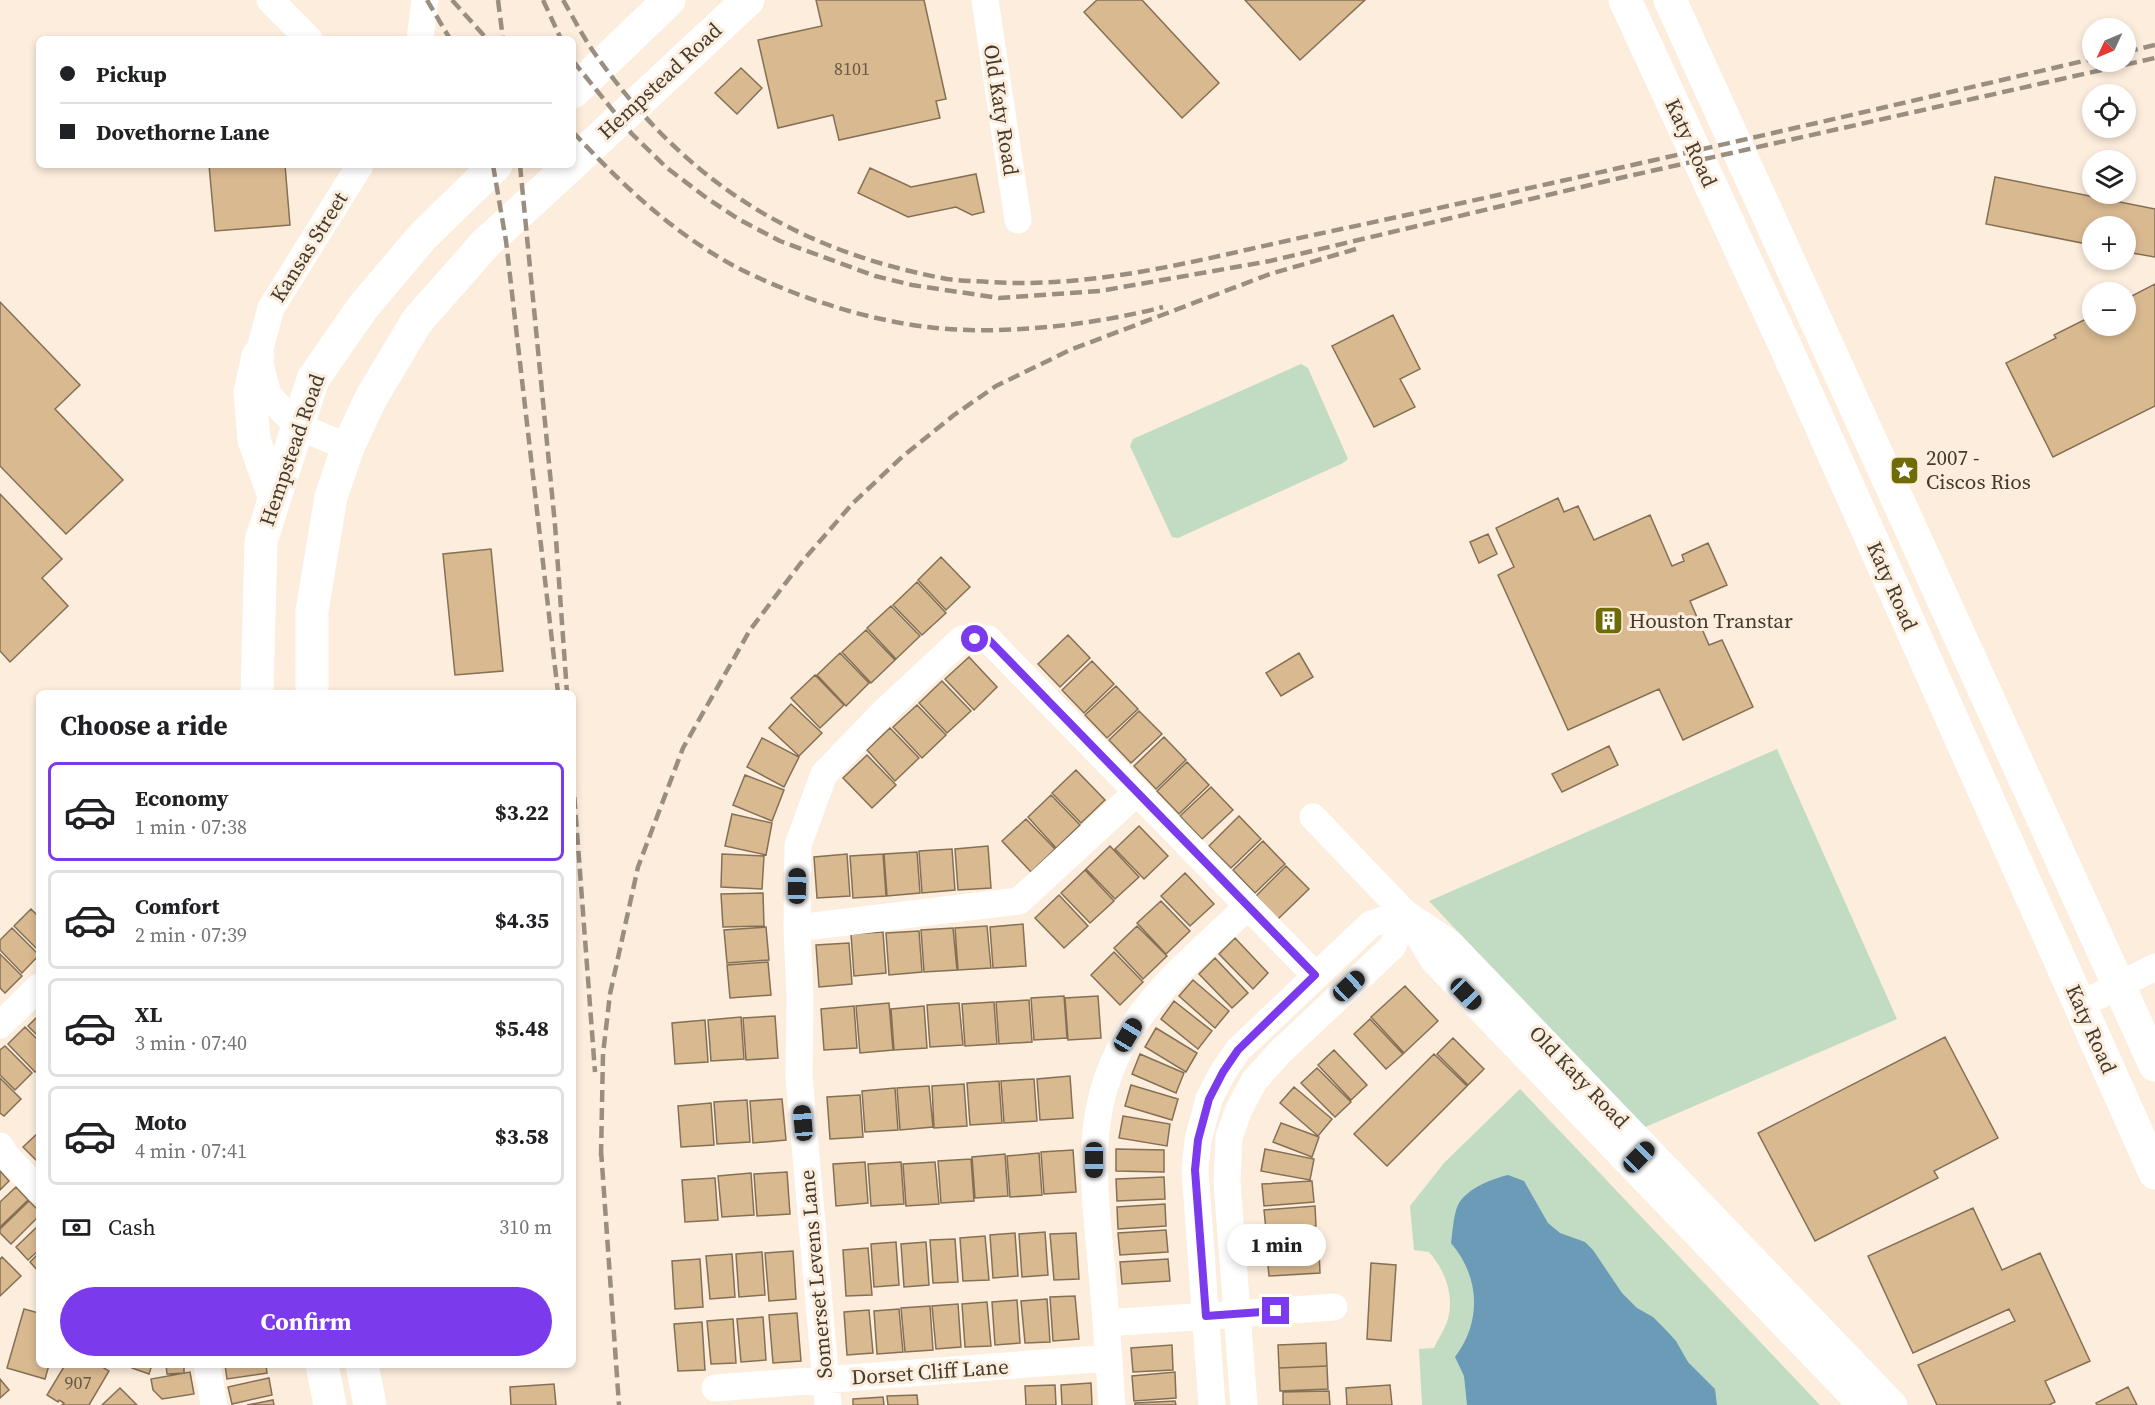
<!DOCTYPE html>
<html lang="en">
<head>
<meta charset="utf-8">
<style>
  :root { --surface:#fff; --page:#f2f2f2; --text:#202124; --muted:#757577; --line:#e0e0e0; --accent:#7c3aed }
  body { margin:0; font-family:"Source Serif 4",serif; background:var(--page); color:var(--text); height:100vh; display:flex; flex-direction:column; font-size:22px; white-space:nowrap }
  * { box-sizing:border-box; margin:0 }
  p { font-size:20px; color:var(--muted) }
  .icon { flex:none; width:33px; height:33px; fill:none; stroke:currentColor; stroke-width:2; stroke-linecap:round; stroke-linejoin:round }
  .map { position:relative; flex:1; overflow:hidden }
  .sheet { position:absolute; left:36px; top:690px; width:540px; height:678px; display:flex; flex-direction:column; background:var(--surface); border-radius:9px; box-shadow:0 3px 9px #0003 }
  .sheet>* { flex:none }
  .top-card { position:absolute; left:36px; top:36px; width:540px; height:132px; border-radius:9px; box-shadow:0 3px 9px #0003; display:grid; align-content:center; height:132px; padding:0 24px; background:var(--surface) }
  .needle { width:39px; rotate:226deg }
  .fabs { position:absolute; left:2082px; top:18px; display:grid; gap:12px }
  .fabs a { display:grid; place-items:center; width:54px; height:54px; border-radius:50%; background:var(--surface); box-shadow:0 3px 9px #0003; font-size:30px }
  .end { position:absolute; width:27px; height:27px; margin:-14px; border:8px solid #7c3aed; background:#fff; box-shadow:0 0 0 3px #fff }
  .from { border-radius:50% }
  .bubble { position:absolute; height:42px; border-radius:21px; background:var(--surface); box-shadow:0 3px 9px #0003; font-size:20px; font-weight:700; line-height:42px; text-align:center }
  .car { position:absolute; width:18px; height:36px; margin:-18px -9px; border-radius:8px; box-shadow:0 0 4px 2px #0007; background:linear-gradient(#222 24%,#8ab4d8 0 40%,#222 0 76%,#8ab4d8 0 86%,#222 0) }
  .top-card b { display:flex; align-items:center; gap:21px; height:57px; font-size:22px }
  .top-card b+b { border-top:2px solid var(--line) }
  .top-card i { width:15px; height:15px; background:var(--text) }
  ul { padding:0; list-style:none }
  li { display:flex; align-items:center; gap:18px; height:99px; margin:0 12px 9px; padding:0 12px; border:3px solid var(--line); border-radius:9px }
  li div { flex:1 }
  li b { display:block; font-size:22px }
  li em { font-style:normal; font-weight:700 }
  li.on { border-color:var(--accent) }
  li>.icon { width:54px; height:54px; stroke-width:1.5 }
  h2 { padding:0 24px; font-size:27px; line-height:72px }
  .pay { display:flex; align-items:center; gap:15px; height:66px; padding:0 24px; font-size:22px }
  .pay p { margin-inline-start:auto }
  .primary-button { display:flex; gap:12px; margin-top:auto; padding:12px 24px }
  .primary-button a { flex:1; height:69px; border-radius:36px; background:var(--accent); color:#fff; font-size:24px; font-weight:700; line-height:69px; text-align:center }
  .map>svg:first-child { display:block }
  .green { fill:#c1dcc2 }
  .water { fill:#6b9bb6 }
  .building { fill:#d9b990; stroke:#857055; stroke-width:1.5 }
  .lines { fill:none; stroke-linecap:round; stroke-linejoin:round }
  .minor { stroke:#fff; stroke-width:27 }
  .major { stroke:#fff; stroke-width:33 }
  .rail { stroke:#998e7f; stroke-width:4.5; stroke-dasharray:12 6; stroke-linecap:butt }
  .route { stroke:#7c3aed; stroke-width:8 }
  .labels { text-anchor:middle; stroke-width:6; stroke-linejoin:round; paint-order:stroke }
  .number-label { font-size:18px; fill:#685a46 }
  .street-label { font-size:21px; fill:#433a2e; stroke:#fceddc }
  .poi-label { font-size:21px; fill:#433a2e; stroke:#fceddc; text-anchor:start }
</style>
</head>
<body>
<div class="map">
<svg width="2155" height="1405" viewBox="0 0 2155 1405">
  <rect width="100%" height="100%" fill="#fceddc"/>
  <!-- green -->
  <path class="green" d="M1301 364 1308 368 1348 459 1343 463 1178 538 1172 537 1130 446 1133 439Z
    M1777 749 1897 1019 1643 1128 1429 901Z
    M1520 1089 1820 1405H1422L1419 1349 1434 1348C1437 1340 1442 1334 1445 1327 1457 1301 1446 1271 1429 1252L1414 1250 1410 1206 1444 1163Z"/>
  <!-- water -->
  <path class="water" d="M1508 1175 1524 1181 1548 1223 1560 1233 1585 1242 1593 1250 1622 1293 1637 1308 1653 1317 1665 1329 1676 1341 1688 1362 1715 1389 1717 1405H1467L1464 1376 1455 1357C1482 1321 1480 1277 1451 1243 1453 1231 1453 1216 1458 1205 1466 1189 1491 1179 1508 1175Z"/>
  <!-- building -->
  <path class="building" d="M816 0H924L946 99 936 101 940 118 839 140 833 115 778 128 758 40 822 26Z
    M1097 0H1142L1219 83 1182 118 1084 12Z
    M1245 0H1365L1300 60Z
    M741 68 762 88 737 114 715 93Z
    M209 165H285L290 225 215 231Z
    M870 168 911 187 976 174 984 212 972 215 956 207 908 217 858 193Z
    M1995 177 2155 209V257L2126 252V226H2092V245L1986 224Z
    M2155 284V406L2053 457 2006 363 2056 338 2054 335 2092 316V326H2126V299Z
    M0 302 80 385 55 409 123 480 66 534 0 466Z
    M1393 315 1420 369 1400 379 1415 407 1374 427 1332 346Z
    M0 494 62 559 42 578 68 606 10 662 0 651Z
    M1558 498 1564 512 1578 506 1594 540 1650 515 1672 566 1684 561 1682 555 1708 543 1727 585 1690 601 1709 645 1722 640 1753 707 1683 740 1659 689 1568 730 1498 575 1514 567 1496 528Z
    M1488 534 1497 554 1479 563 1470 542Z
    M491 549 503 671 455 675 443 554Z
    M941 557 970 587 946 610 918 580Z
    M917 582 946 613 922 635 893 605Z
    M891 606 920 636 896 659 867 628Z
    M866 630 895 660 871 683 842 652Z
    M1068 635 1090 658 1060 687 1038 664Z
    M840 653 869 683 846 706 817 675Z
    M1299 653 1313 677 1281 696 1266 673Z
    M969 657 997 687 974 710 945 679Z
    M1092 661 1114 684 1084 713 1062 690Z
    M815 675 844 705 820 728 791 698Z
    M942 681 971 711 947 733 919 703Z
    M1116 686 1138 709 1107 738 1085 715Z
    M791 704 822 733 799 756 769 728Z
    M917 705 946 735 922 758 893 727Z
    M1139 711 1162 734 1131 763 1109 740Z
    M890 728 919 758 895 781 867 750Z
    M1164 737 1186 760 1156 789 1134 766Z
    M762 738 799 757 784 787 747 767Z
    M1609 746 1618 765 1562 792 1552 774Z
    M867 755 896 785 872 808 843 778Z
    M1187 762 1209 785 1179 814 1157 791Z
    M1076 770 1105 800 1081 823 1052 793Z
    M745 775 784 790 772 821 733 805Z
    M1211 787 1233 810 1202 839 1180 816Z
    M1051 795 1080 825 1056 848 1028 817Z
    M732 814 772 823 766 855 725 846Z
    M1239 816 1261 839 1231 868 1209 846Z
    M1026 819 1055 849 1031 872 1002 841Z
    M1139 826 1168 856 1144 879 1115 849Z
    M1263 841 1285 864 1255 893 1233 870Z
    M988 846 991 888 958 890 955 849Z
    M1110 846 1139 877 1115 899 1086 869Z
    M952 849 955 890 922 893 919 851Z
    M917 852 920 893 887 896 884 854Z
    M722 854 764 856 762 889 721 887Z
    M847 854 850 896 817 898 814 857Z
    M883 854 886 896 853 898 850 856Z
    M1286 866 1309 889 1278 919 1256 896Z
    M1085 870 1114 901 1090 923 1061 893Z
    M1185 873 1214 904 1190 926 1161 896Z
    M763 893 764 926 723 927 721 894Z
    M1059 895 1088 926 1064 948 1035 918Z
    M1161 901 1190 931 1166 954 1137 923Z
    M31 909 39 917V951L14 926Z
    M1023 924 1026 966 993 968 990 927Z
    M987 926 991 968 958 970 955 928Z
    M1137 926 1167 956 1143 979 1114 948Z
    M766 927 769 960 727 963 724 930Z
    M12 928 39 955 22 973 0 950V940Z
    M953 928 957 970 924 972 921 930Z
    M919 931 922 972 889 975 886 933Z
    M883 932 886 973 854 976 851 934Z
    M1235 938 1268 973 1253 989 1219 954Z
    M849 943 852 984 819 987 816 945Z
    M1114 952 1143 982 1120 1005 1091 975Z
    M0 954 22 976 5 993 0 988Z
    M1215 958 1248 993 1232 1008 1199 974Z
    M768 962 771 995 730 998 727 965Z
    M1193 980 1229 1011 1215 1028 1179 996Z
    M1405 986 1438 1021 1404 1053 1371 1017Z
    M1064 996 1067 1038 1034 1040 1031 998Z
    M1098 996 1101 1038 1068 1040 1065 998Z
    M1029 1000 1032 1042 999 1044 996 1002Z
    M1174 1001 1212 1031 1198 1049 1161 1019Z
    M994 1002 997 1044 965 1046 962 1004Z
    M889 1003 893 1050 860 1053 856 1006Z
    M959 1003 963 1045 930 1047 927 1005Z
    M854 1006 857 1048 824 1050 821 1009Z
    M924 1006 927 1048 894 1050 891 1009Z
    M39 1015V1037L28 1026Z
    M775 1016 778 1058 746 1060 743 1018Z
    M741 1017 744 1059 711 1061 708 1020Z
    M1370 1019 1403 1054 1386 1069 1354 1034Z
    M705 1020 708 1062 675 1064 672 1023Z
    M25 1027 39 1041V1069L35 1072 8 1044Z
    M1156 1028 1197 1053 1186 1072 1145 1047Z
    M1945 1037 1998 1138 1934 1171 1938 1178 1815 1241 1758 1133Z
    M1453 1038 1484 1069 1468 1085 1437 1054Z
    M5 1046 32 1073 15 1090 0 1075V1050Z
    M1334 1050 1367 1085 1351 1100 1318 1065Z
    M1140 1054 1184 1073 1176 1093 1132 1074Z
    M1434 1054 1467 1086 1387 1166 1354 1134Z
    M1317 1068 1351 1102 1335 1117 1301 1083Z
    M1070 1076 1073 1118 1040 1120 1037 1079Z
    M0 1078 21 1099 4 1116 0 1113Z
    M1034 1079 1037 1121 1004 1123 1001 1081Z
    M999 1081 1002 1123 970 1125 967 1083Z
    M964 1084 967 1126 934 1128 932 1086Z
    M1131 1085 1178 1099 1172 1120 1125 1106Z
    M929 1086 933 1127 900 1130 897 1088Z
    M1294 1087 1332 1119 1318 1136 1280 1103Z
    M895 1088 898 1130 865 1132 862 1091Z
    M860 1095 863 1137 830 1139 827 1097Z
    M782 1099 786 1140 753 1143 750 1101Z
    M747 1100 750 1142 717 1144 714 1102Z
    M711 1103 714 1145 681 1147 678 1106Z
    M1123 1116 1170 1124 1167 1146 1119 1138Z
    M1281 1123 1319 1137 1312 1157 1273 1142Z
    M39 1132V1163L23 1147Z
    M1116 1149 1164 1150V1172L1116 1171Z
    M1265 1149 1314 1159 1310 1180 1261 1171Z
    M1073 1150 1076 1192 1044 1194 1041 1152Z
    M1039 1153 1042 1195 1010 1197 1007 1156Z
    M1005 1154 1008 1196 975 1198 972 1157Z
    M971 1159 974 1201 941 1203 938 1161Z
    M865 1162 868 1203 836 1206 833 1164Z
    M901 1162 904 1204 871 1206 868 1164Z
    M935 1162 939 1204 906 1206 903 1164Z
    M0 1171 9 1181 0 1190Z
    M787 1172 790 1214 757 1216 754 1174Z
    M751 1173 754 1215 722 1217 718 1176Z
    M1164 1177 1165 1199 1117 1201 1116 1179Z
    M715 1178 718 1220 685 1222 682 1180Z
    M1312 1181 1314 1202 1264 1206 1262 1184Z
    M16 1187 28 1200 0 1227V1202Z
    M29 1201 39 1211V1216L11 1244 0 1233V1229Z
    M1165 1204 1166 1226 1118 1229 1117 1207Z
    M1315 1206 1316 1226 1266 1230 1264 1210Z
    M1973 1208 2002 1270 2040 1253 2090 1361 2045 1381 2055 1402 2049 1405H1937L1918 1365 2015 1321 2009 1309 1913 1353 1868 1256Z
    M39 1225V1250L28 1260 16 1247Z
    M1317 1229 1319 1250 1267 1254 1265 1233Z
    M1166 1230 1168 1252 1120 1255 1118 1233Z
    M1045 1232 1048 1275 1022 1277 1019 1234Z
    M1015 1233 1018 1276 993 1278 990 1235Z
    M1076 1233 1079 1279 1054 1280 1050 1234Z
    M985 1236 989 1280 963 1281 960 1238Z
    M955 1239 958 1282 933 1283 930 1240Z
    M896 1242 899 1285 874 1287 871 1244Z
    M926 1242 929 1285 904 1287 901 1244Z
    M868 1248 872 1295 846 1296 843 1250Z
    M1319 1250 1320 1273 1269 1276 1267 1254Z
    M793 1251 796 1299 769 1301 765 1253Z
    M762 1252 765 1295 739 1297 736 1254Z
    M39 1253V1272L30 1262Z
    M732 1254 735 1297 710 1299 706 1256Z
    M2 1257 21 1276 0 1296V1259Z
    M700 1259 703 1307 675 1309 672 1261Z
    M1168 1259 1170 1281 1122 1284 1120 1262Z
    M1371 1263 1396 1265 1391 1341 1367 1339Z
    M1075 1296 1079 1339 1053 1341 1050 1297Z
    M1047 1299 1050 1342 1025 1343 1021 1301Z
    M1017 1300 1020 1343 995 1345 992 1302Z
    M987 1302 991 1346 965 1347 962 1304Z
    M958 1304 961 1347 936 1349 932 1306Z
    M930 1306 933 1350 905 1352 901 1308Z
    M24 1309 39 1313V1365H49L45 1379 7 1368Z
    M899 1309 903 1352 877 1354 874 1311Z
    M869 1310 873 1353 847 1355 844 1312Z
    M797 1313 801 1361 773 1363 769 1315Z
    M763 1317 766 1360 741 1362 737 1319Z
    M733 1319 736 1363 711 1364 707 1321Z
    M702 1322 705 1370 678 1371 674 1324Z
    M1326 1343 1327 1366 1279 1368 1278 1345Z
    M1172 1345 1173 1370 1133 1372 1131 1348Z
    M65 1365H99L109 1371 89 1405H62L64 1403 59 1400 58 1402 47 1395Z
    M133 1365H152L149 1374 132 1368Z
    M166 1365H184V1373L167 1374Z
    M225 1365H266L267 1373 227 1379Z
    M1327 1366 1328 1389 1280 1391 1279 1368Z
    M190 1372 194 1394 162 1399 153 1390 151 1379Z
    M1175 1372 1176 1398 1134 1401 1132 1376Z
    M269 1378 272 1395 232 1404 228 1387Z
    M0 1379 9 1390 0 1398Z
    M1091 1383 1092 1405H1062L1061 1385Z
    M554 1384 556 1405H511L510 1387Z
    M1055 1385 1056 1405H1026L1025 1386Z
    M1390 1385 1392 1405H1347L1346 1388Z
    M2128 1387 2137 1405H2097L2096 1403Z
    M120 1388 137 1405H102Z
    M1329 1391 1330 1405H1283V1392Z
    M917 1395 918 1405H888L887 1396Z
    M883 1397 884 1405H853V1399Z
    M273 1400 274 1405H247Z
    M1175 1401 1176 1405H1135V1403Z"/>
  <g class="lines">
    <!-- minor -->
    <path class="minor" d="M270 0 309 39
      M985 0 1018 220
      M420 39 425 0
      M348 447 297 426 268 395 258 356 271 308 360 165
      M1136 793 1019 901 797 928 798 845 824 774 886 710 962 639H988L1315 975
      M1313 817 1405 913 1450 943 1894 1405
      M1409 919 1433 960 1861 1405
      M797 928 800 997 799 1077 828 1405
      M2080 1005 2155 967
      M0 1025 39 987
      M0 1146 7 1157 39 1190
      M1107 1323 1334 1307
      M207 1365 214 1405
      M715 1388 1109 1358
      M1112 1405C1109 1361 1106 1317 1102 1273 1094 1181 1080 1103 1136 1022 1166 978 1210 943 1247 907
      M1212 1405 1195 1170 1198 1140 1209 1099 1223 1072 1238 1050 1371 924 1405 913
      M1244 1405 1227 1182 1229 1137 1239 1109 1254 1081 1280 1052 1393 946 1405 913"/>
    <!-- major -->
    <path class="major" d="M1625 0 1787 350 2155 1173
      M1670 0 2155 1065
      M573 92 669 0
      M573 163 748 0
      M258 356 250 392 254 440 274 496
      M257 693 261 541 313 379 363 307 423 236 496 165
      M312 693V611L331 497 348 447 371 398 417 321 485 244 571 165
      M322 1365 330 1405
      M362 1365 370 1405"/>
    <!-- rail -->
    <path class="rail" d="M427 0 450 39
      M452 0 487 39
      M498 0 503 39
      M543 0 561 39
      M563 0C573 17 582 35 593 51 683 180 792 250 947 279 961 281 975 281 989 282 1101 289 1209 257 1318 234 1577 179 1835 119 2092 59
      M2126 52 2155 45
      M573 61 632 134 667 168 708 199 740 220 780 241 875 276 912 285 999 298 1100 291 1270 261 1611 180 2155 58
      M573 132C621 184 675 235 738 268 793 296 866 320 928 327 999 336 1094 325 1163 307
      M493 165 506 241 558 693
      M520 165 555 525 567 693
      M573 779 595 1072
      M601 1150 619 1405
      M601 1156 603 1054 610 994 638 867 683 748 750 630 800 564 853 503 902 457 954 415 996 386 1070 350 1270 274 1356 249"/>
  </g>
  <g class="lines">
    <!-- route -->
    <path class="route" d="M975 639H988L1315 975 1238 1050 1223 1072 1209 1099 1198 1140 1195 1170 1206 1316 1276 1311"/>
  </g>
  <!-- icons -->
  <defs>
    <symbol id="sight-square" viewBox="-11 -11 22 22"><rect x="-9" y="-9" width="18" height="18" rx="4" fill="#6f6b07" stroke="#fceddc"/><path d="M0-6L1.8-2.2L6-1.7L2.9 1.2L3.7 5.4L0 3.3L-3.7 5.4L-2.9 1.2L-6-1.7L-1.8-2.2Z" fill="#fff"/></symbol>
    <symbol id="building-square" viewBox="-11 -11 22 22"><rect x="-9" y="-9" width="18" height="18" rx="4" fill="#6f6b07" stroke="#fceddc"/><path d="M-4-6H4V6H1V3H-1V6H-4ZM-2.5-4.3h1.7v1.8h-1.7ZM.8-4.3h1.7v1.8H.8ZM-2.5-1h1.7V.8h-1.7ZM.8-1h1.7V.8H.8Z" fill="#fff"/></symbol>
  </defs>
  <g fill-rule="evenodd">
    <use href="#sight-square" x="1888" y="454" width="33" height="33"/>
    <use href="#building-square" x="1592" y="604" width="33" height="33"/>
  </g>
  <g class="labels">
    <!-- number labels -->
    <g class="number-label">
      <text x="852" y="75">8101</text>
      <text x="78" y="1389">907</text>
    </g>
    <!-- street labels -->
    <g class="street-label">
      <text transform="translate(660 81) rotate(-43)" y="7">Hempstead Road</text>
      <text transform="translate(1001 110) rotate(81)" y="7">Old Katy Road</text>
      <text transform="translate(1691 143) rotate(65)" y="7">Katy Road</text>
      <text transform="translate(309 247) rotate(-58)" y="7">Kansas Street</text>
      <text transform="translate(292 450) rotate(-71)" y="7">Hempstead Road</text>
      <text transform="translate(1892 586) rotate(66)" y="7">Katy Road</text>
      <text transform="translate(2091 1029) rotate(66)" y="7">Katy Road</text>
      <text transform="translate(1579 1077) rotate(46)" y="7">Old Katy Road</text>
      <text transform="translate(816 1274) rotate(-95)" y="7">Somerset Levens Lane</text>
      <text transform="translate(930 1372) rotate(-4)" y="7">Dorset Cliff Lane</text>
    </g>
    <!-- poi labels -->
    <g class="poi-label">
      <text x="1926" y="465">2007 -<tspan x="1926" dy="24">Ciscos Rios</tspan></text>
      <text x="1629" y="628">Houston Transtar</text>
    </g>
  </g>
</svg>
<div class="fabs">
<a><svg class="needle" viewBox="-14 -14 28 28"><path d="M0-13l5 13h-10z" fill="#e53935"/><path d="M0 13l5-13h-10z" fill="#757577"/></svg></a>
<a><svg class="icon" aria-label="locate" viewBox="0 0 24 24"><circle cx="12" cy="12" r="6"/><path d="M12 2v4M12 18v4M2 12h4M18 12h4"/></svg></a>
<a><svg class="icon" aria-label="layers" viewBox="0 0 24 24"><path d="M12 4l9 5-9 5-9-5zM3 14l9 5 9-5"/></svg></a>
<a>+</a>
<a>−</a>
</div>
<i class="end from" style="left:975px;top:639px"></i>
<i class="end" style="left:1276px;top:1311px"></i>
<div class="bubble" style="left:1227px;top:1224px;width:99px">1 min</div>
<i class="car" style="left:797px;top:886px;rotate:1deg"></i>
<i class="car" style="left:1349px;top:986px;rotate:47deg"></i>
<i class="car" style="left:1466px;top:994px;rotate:136deg"></i>
<i class="car" style="left:1128px;top:1035px;rotate:31deg"></i>
<i class="car" style="left:803px;top:1123px;rotate:355deg"></i>
<i class="car" style="left:1639px;top:1157px;rotate:45deg"></i>
<i class="car" style="left:1094px;top:1160px;rotate:180deg"></i>
<div class="top-card">
<b><i class="from"></i>Pickup</b>
<b><i></i>Dovethorne Lane</b>
</div>
<section class="sheet">
<h2>Choose a ride</h2>
<ul>
<li class="on"><svg class="icon" aria-label="car" viewBox="0 0 24 24"><path d="M5 17H2v-5l4-1 3-4h7l3 4 3 1v5h-3M9 17h6M6 11h13"/><circle cx="7" cy="17" r="2"/><circle cx="17" cy="17" r="2"/></svg><div><b>Economy</b><p>1 min · 07:38</p></div><em>$3.22</em></li>
<li><svg class="icon" aria-label="car" viewBox="0 0 24 24"><path d="M5 17H2v-5l4-1 3-4h7l3 4 3 1v5h-3M9 17h6M6 11h13"/><circle cx="7" cy="17" r="2"/><circle cx="17" cy="17" r="2"/></svg><div><b>Comfort</b><p>2 min · 07:39</p></div><em>$4.35</em></li>
<li><svg class="icon" aria-label="car" viewBox="0 0 24 24"><path d="M5 17H2v-5l4-1 3-4h7l3 4 3 1v5h-3M9 17h6M6 11h13"/><circle cx="7" cy="17" r="2"/><circle cx="17" cy="17" r="2"/></svg><div><b>XL</b><p>3 min · 07:40</p></div><em>$5.48</em></li>
<li><svg class="icon" aria-label="car" viewBox="0 0 24 24"><path d="M5 17H2v-5l4-1 3-4h7l3 4 3 1v5h-3M9 17h6M6 11h13"/><circle cx="7" cy="17" r="2"/><circle cx="17" cy="17" r="2"/></svg><div><b>Moto</b><p>4 min · 07:41</p></div><em>$3.58</em></li>
</ul>
<div class="pay"><svg class="icon" aria-label="cash" viewBox="0 0 24 24"><path d="M3 7h18v10H3z"/><circle cx="12" cy="12" r="2"/></svg>Cash<p>310 m</p></div>
<div class="primary-button"><a>Confirm</a></div>
</section>
</div>
</body>
</html>
